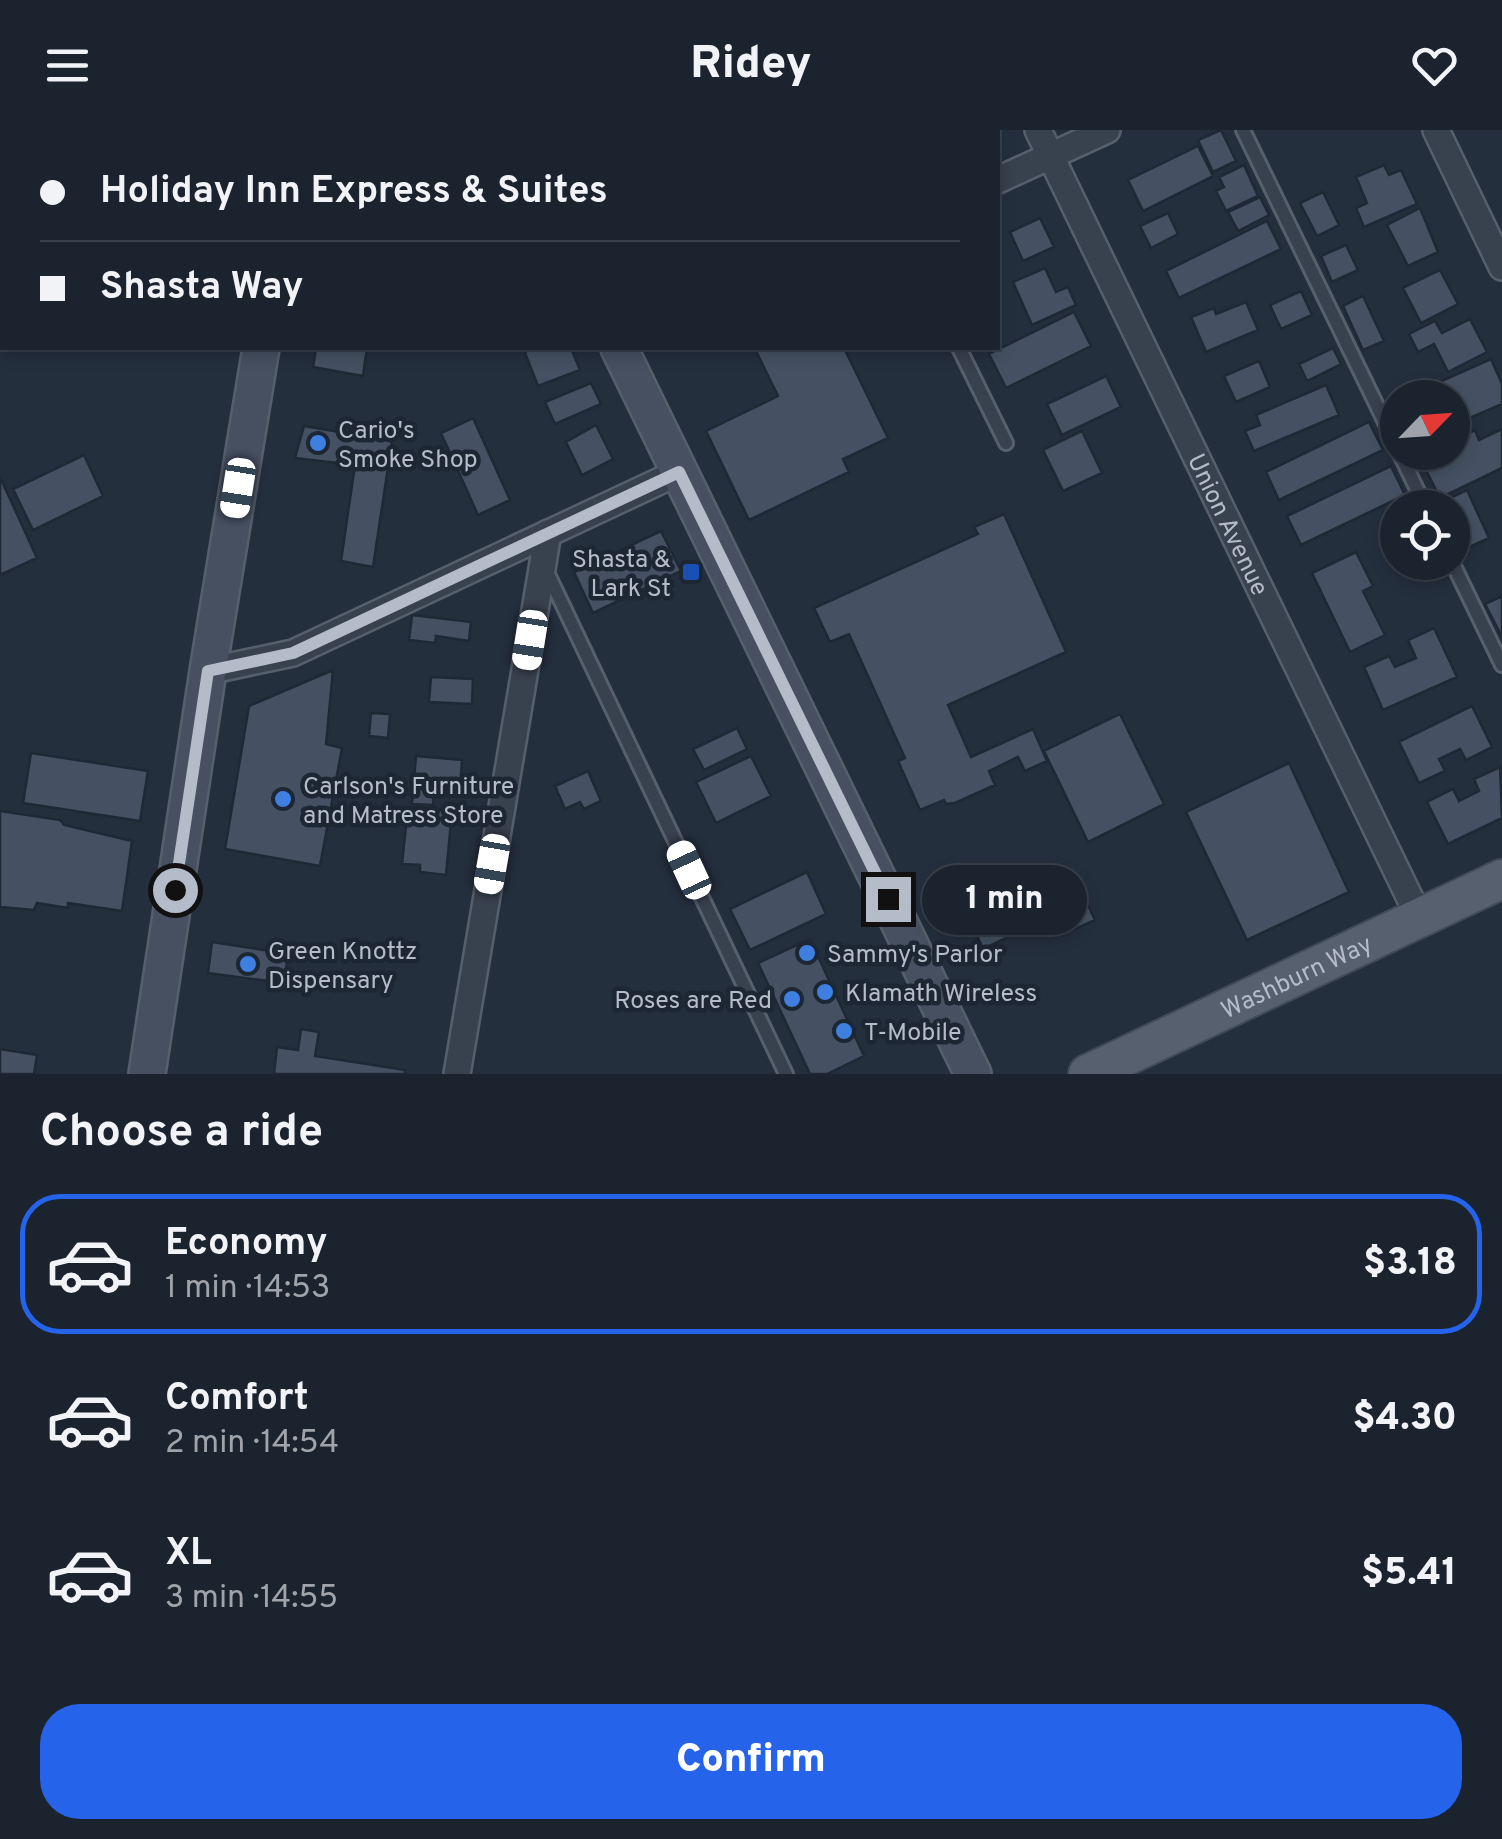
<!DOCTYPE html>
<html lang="en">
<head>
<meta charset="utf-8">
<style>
  :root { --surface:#1b232e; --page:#242b36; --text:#f1f3f6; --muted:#a0a4aa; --line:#39404a; --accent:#2563eb }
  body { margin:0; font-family:Overpass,sans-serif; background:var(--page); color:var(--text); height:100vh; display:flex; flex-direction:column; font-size:38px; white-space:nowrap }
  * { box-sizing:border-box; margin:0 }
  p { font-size:32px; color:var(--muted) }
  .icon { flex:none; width:55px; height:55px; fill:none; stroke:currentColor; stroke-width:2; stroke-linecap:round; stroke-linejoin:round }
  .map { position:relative; height:944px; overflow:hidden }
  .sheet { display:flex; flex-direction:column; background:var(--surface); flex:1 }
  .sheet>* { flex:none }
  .banner { position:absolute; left:0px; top:0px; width:1000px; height:220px; box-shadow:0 5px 15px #0003,0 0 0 2px var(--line); display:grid; align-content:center; height:220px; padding:0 40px; background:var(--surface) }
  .needle { width:65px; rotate:65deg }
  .tools { position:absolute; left:1380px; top:250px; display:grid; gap:20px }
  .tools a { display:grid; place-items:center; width:90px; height:90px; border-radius:50%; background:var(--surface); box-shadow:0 5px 15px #0003,0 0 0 2px var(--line); font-size:50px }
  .end { position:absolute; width:45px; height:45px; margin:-22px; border:12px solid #b4bcc9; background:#111; box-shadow:0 0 0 5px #111 }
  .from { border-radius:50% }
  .bubble { position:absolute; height:70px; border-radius:35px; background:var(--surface); box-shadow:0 5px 15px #0003,0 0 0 2px var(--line); font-size:32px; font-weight:800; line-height:70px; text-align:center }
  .car { position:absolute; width:30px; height:60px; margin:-30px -15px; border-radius:12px; box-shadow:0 0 8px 2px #0007; background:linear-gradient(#fff 24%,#345 0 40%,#fff 0 76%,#345 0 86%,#fff 0) }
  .banner b { display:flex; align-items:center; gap:35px; height:95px; font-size:38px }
  .banner b+b { border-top:2px solid var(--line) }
  .banner i { width:25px; height:25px; background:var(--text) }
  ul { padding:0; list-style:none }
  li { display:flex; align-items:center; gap:30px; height:140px; margin:0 20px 15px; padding:0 20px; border:5px solid transparent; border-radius:40px }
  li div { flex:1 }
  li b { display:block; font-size:38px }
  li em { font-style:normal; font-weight:800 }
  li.active { border-color:var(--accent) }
  li>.icon { width:90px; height:90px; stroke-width:1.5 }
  h2 { padding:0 40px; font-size:45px; line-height:120px }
  .cta { display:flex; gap:20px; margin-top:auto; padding:20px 40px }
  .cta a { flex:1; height:115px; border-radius:40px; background:var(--accent); color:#fff; font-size:40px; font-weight:800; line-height:115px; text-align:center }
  header { display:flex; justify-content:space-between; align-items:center; height:130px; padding:0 40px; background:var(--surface); font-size:45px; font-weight:800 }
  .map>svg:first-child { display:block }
  .building { fill:#455162; stroke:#1f2835; stroke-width:2.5 }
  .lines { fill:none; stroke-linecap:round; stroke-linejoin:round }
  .lane-casing { stroke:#565f6c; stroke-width:18 }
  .street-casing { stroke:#565f6c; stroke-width:30 }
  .secondary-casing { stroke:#565f6c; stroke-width:40 }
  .primary-casing { stroke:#414a57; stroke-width:42 }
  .lane { stroke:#38414e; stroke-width:12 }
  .street { stroke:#38414e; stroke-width:25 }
  .secondary { stroke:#465061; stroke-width:35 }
  .primary { stroke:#56606e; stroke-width:38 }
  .route { stroke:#b4bcc9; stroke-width:12 }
  .shop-dot { fill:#3f7fe0; stroke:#1d2633; stroke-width:4 }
  .transit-dot { fill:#1a4fb4; stroke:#1d2633; stroke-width:4 }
  .labels { text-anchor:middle; stroke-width:9; stroke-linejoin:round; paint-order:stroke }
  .poi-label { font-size:25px; fill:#b4bcc9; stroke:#1d2633; text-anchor:start }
  .street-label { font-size:25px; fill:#b4bcc9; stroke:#1d2633 }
</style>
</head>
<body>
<header><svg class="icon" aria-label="menu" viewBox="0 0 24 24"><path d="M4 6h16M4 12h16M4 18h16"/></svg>Ridey<svg class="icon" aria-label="heart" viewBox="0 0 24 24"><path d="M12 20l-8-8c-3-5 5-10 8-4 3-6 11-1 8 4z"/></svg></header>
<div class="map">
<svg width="1502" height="944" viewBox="0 0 1502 944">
  <rect width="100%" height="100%" fill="#242f3e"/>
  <!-- building -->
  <path class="building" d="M1221 0 1236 31 1213 42 1198 10Z
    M1198 16 1213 46 1143 81 1128 50Z
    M1244 35 1258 66 1226 81 1216 61 1224 57 1219 47Z
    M1384 35 1389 45 1401 40 1417 74 1364 97 1356 78 1367 73 1356 47Z
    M1323 62 1339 95 1317 106 1300 73Z
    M1260 67 1269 85 1238 101 1228 82Z
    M1420 78 1438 122 1408 136 1387 95Z
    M1168 83 1178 104 1151 118 1140 96Z
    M1040 88 1054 117 1023 131 1010 102Z
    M1267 91 1281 119 1179 168 1166 141Z
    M1346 115 1358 140 1332 152 1321 126Z
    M1045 138 1056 162 1068 157 1076 175 1032 195 1013 152Z
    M1440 140 1458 174 1421 193 1403 158Z
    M1301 161 1312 185 1281 199 1270 175Z
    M1363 166 1384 211 1363 220 1343 176Z
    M1246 172 1258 200 1206 222 1191 187 1214 178 1216 184Z
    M1074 182 1091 216 1006 258 989 224Z
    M1470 189 1487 222 1448 242 1434 214 1418 222 1409 204 1435 191 1442 203Z
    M316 218H367L363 246 313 237Z
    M529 218H571L580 240 538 256 525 223Z
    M844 218 888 308 843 329 849 342 749 390 706 301 778 266 755 219Z
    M1333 218 1341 234 1307 251 1299 234Z
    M1491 229 1502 254V274L1456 294 1452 286V268H1444L1437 253Z
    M1259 231 1270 257 1236 272 1224 246Z
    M1106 246 1121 277 1062 305 1047 274Z
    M591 253 601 274 555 294 545 272Z
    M1326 255 1339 285 1254 321 1245 301 1260 295 1256 285Z
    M473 288 510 370 478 385 441 303Z
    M1369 292 1383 320 1279 370 1266 342Z
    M596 295 613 329 582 345 566 312Z
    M304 296 392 311 373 437 341 431 355 335 295 328Z
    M1502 299V338L1440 368 1424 336 1445 326 1443 322H1452V311L1475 300 1479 310Z
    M1082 301 1102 343 1063 361 1043 320Z
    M84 325 103 366 33 400 13 359Z
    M1391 336 1405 365 1301 415 1287 386Z
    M0 347 37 428 0 445Z
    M1467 360 1489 408 1461 421 1452 402V378H1441L1439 373Z
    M1004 384 1066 522 948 575 971 627 1033 599 1047 631 1025 641 1018 627 989 641 995 655 955 673 946 674 944 670 920 680 898 631 905 628 849 504 830 512 814 478 978 404 974 397Z
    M661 401 681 441 593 483 574 442Z
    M1356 422 1373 456 1363 461 1385 505 1350 522 1312 443Z
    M1502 466V507L1485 474Z
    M412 485 471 492 469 511 436 506 435 513 409 510Z
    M1434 498 1457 547 1383 580 1364 537 1389 526 1395 537 1416 528 1408 510Z
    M333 540 326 614 342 618 320 736 225 719 249 576Z
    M431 547 473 549 472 574 429 572Z
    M1472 576 1492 617 1466 630 1460 619 1439 629 1445 641 1419 653 1399 612Z
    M371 583 390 584 388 608 369 606Z
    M1120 584 1164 674 1088 712 1044 621Z
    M737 598 747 619 704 640 693 619Z
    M31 623 148 641 140 691 23 673Z
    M416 626 462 630 460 658 434 656 433 675 412 674Z
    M751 626 771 666 716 693 696 652Z
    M1289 633 1349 762 1247 810 1186 682Z
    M1500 637 1502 688 1448 714 1427 672 1453 659 1459 671 1479 661 1474 649Z
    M588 641 601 671 584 679 580 672 565 679 555 656Z
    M408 677 452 681 446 745 420 742V735L402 734Z
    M0 681 60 690 64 695 132 711 122 781 68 773V778L37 773 34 780 0 777Z
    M807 742 826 784 750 820 730 779Z
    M1072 742 1095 790 1062 805 1052 786 983 819 970 790Z
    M810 809 864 926 827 944H810L758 833Z
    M212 812 289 824 283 853 208 843Z
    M301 899 319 902 315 926 405 940V944H274L277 917 298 920Z
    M0 919 37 925 34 944H0Z"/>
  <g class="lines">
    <defs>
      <path id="lane" d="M853 0 854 2
        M1243 0 1398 319
        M959 218 1006 313
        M1399 322 1426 378
        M1452 432 1502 535
        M547 442 786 944"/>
      <g id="street">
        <path id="s1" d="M1038 0 1420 789"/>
        <path d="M1436 0 1502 137"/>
        <path d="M998 50 1107 0"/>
        <path d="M208 541 293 523 679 342"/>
        <path d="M457 944 548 403"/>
      </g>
      <path id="secondary" d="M517 0 518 2
        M296 2 297 0
        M619 218 973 944
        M147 944 208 541 261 218"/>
      <g id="primary">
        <path id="s2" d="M1088 944 1502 749"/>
      </g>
    </defs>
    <!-- lane casing -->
    <use href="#lane" class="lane-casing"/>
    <!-- street casing -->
    <use href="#street" class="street-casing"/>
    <!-- secondary casing -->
    <use href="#secondary" class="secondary-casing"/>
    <!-- primary casing -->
    <use href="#primary" class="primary-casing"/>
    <!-- lane -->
    <use href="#lane" class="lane"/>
    <!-- street -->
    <use href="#street" class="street"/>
    <!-- secondary -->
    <use href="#secondary" class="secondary"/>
    <!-- primary -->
    <use href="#primary" class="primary"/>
  </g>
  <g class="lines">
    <!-- route -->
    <path class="route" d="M175 760 208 541 293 523 679 342 888 769"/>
  </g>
  <!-- markers -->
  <g class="shop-dot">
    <circle cx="318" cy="313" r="10"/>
    <circle cx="283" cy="669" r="10"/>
    <circle cx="807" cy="823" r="10"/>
    <circle cx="248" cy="834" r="10"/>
    <circle cx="825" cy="862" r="10"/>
    <circle cx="792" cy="869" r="10"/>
    <circle cx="844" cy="901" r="10"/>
  </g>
  <rect class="transit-dot" x="681" y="432" width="20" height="20" rx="5"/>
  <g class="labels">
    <!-- poi labels -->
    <g class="poi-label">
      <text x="338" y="308">Cario's<tspan x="338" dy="29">Smoke Shop</tspan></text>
      <text x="671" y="437" text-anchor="end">Shasta &amp;<tspan x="671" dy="29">Lark St</tspan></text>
      <text x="303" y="664">Carlson's Furniture<tspan x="303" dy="29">and Matress Store</tspan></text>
      <text x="268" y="829">Green Knottz<tspan x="268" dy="29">Dispensary</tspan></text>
      <text x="827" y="832">Sammy's Parlor</text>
      <text x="845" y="871">Klamath Wireless</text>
      <text x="772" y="878" text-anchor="end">Roses are Red</text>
      <text x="864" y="910">T-Mobile</text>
    </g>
    <!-- street labels -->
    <g class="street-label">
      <text dy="9" stroke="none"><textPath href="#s1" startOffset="438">Union Avenue</textPath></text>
      <text dy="9" stroke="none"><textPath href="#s2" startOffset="230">Washburn Way</textPath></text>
    </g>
  </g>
</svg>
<div class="tools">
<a><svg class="needle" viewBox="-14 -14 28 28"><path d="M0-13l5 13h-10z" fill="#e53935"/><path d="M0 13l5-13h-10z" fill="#a0a4aa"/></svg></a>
<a><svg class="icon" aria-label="locate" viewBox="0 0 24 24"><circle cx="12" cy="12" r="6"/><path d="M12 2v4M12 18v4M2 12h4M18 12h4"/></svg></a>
</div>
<i class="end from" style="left:175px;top:760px"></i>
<i class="end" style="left:888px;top:769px"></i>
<div class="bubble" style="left:922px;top:735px;width:165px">1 min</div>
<i class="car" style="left:238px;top:358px;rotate:189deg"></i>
<i class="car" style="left:530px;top:510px;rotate:189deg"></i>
<i class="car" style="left:492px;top:734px;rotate:190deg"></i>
<i class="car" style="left:689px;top:740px;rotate:335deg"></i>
<div class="banner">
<b><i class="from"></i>Holiday Inn Express &amp; Suites</b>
<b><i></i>Shasta Way</b>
</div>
</div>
<section class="sheet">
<h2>Choose a ride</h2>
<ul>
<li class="active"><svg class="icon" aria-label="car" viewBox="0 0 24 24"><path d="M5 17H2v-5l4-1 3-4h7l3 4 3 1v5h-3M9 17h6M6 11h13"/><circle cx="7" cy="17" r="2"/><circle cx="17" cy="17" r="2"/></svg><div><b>Economy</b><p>1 min · 14:53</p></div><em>$3.18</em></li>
<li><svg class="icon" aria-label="car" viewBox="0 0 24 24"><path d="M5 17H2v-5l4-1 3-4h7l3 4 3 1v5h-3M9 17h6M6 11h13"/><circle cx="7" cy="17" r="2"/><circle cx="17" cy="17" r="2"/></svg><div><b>Comfort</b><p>2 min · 14:54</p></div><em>$4.30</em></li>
<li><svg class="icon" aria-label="car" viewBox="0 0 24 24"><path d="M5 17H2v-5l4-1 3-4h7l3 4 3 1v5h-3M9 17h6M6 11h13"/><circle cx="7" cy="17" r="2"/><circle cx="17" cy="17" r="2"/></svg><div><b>XL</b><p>3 min · 14:55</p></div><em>$5.41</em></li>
</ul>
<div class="cta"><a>Confirm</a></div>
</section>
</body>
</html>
